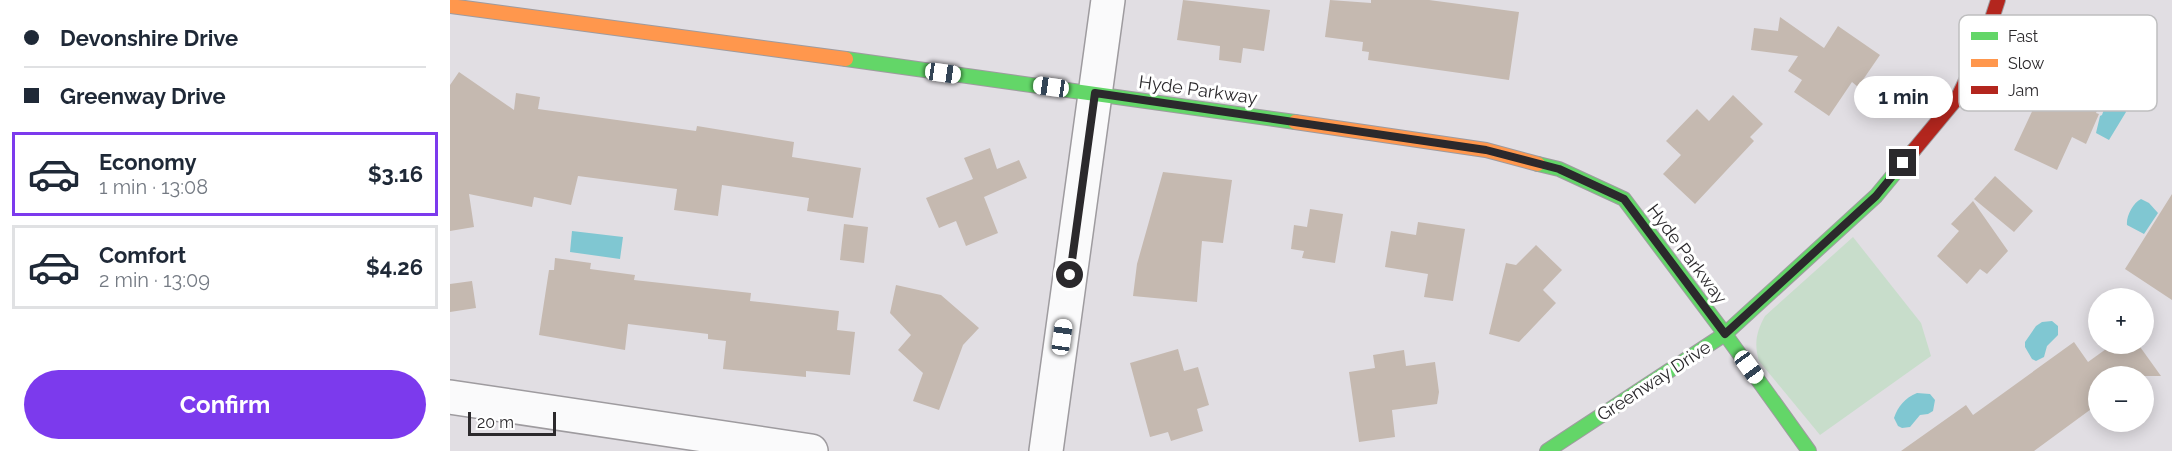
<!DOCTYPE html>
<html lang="en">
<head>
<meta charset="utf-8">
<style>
  :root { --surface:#fff; --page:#f6f6f7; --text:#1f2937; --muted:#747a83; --line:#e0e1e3; --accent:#7c3aed }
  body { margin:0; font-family:Raleway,sans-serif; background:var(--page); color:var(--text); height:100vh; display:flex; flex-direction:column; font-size:22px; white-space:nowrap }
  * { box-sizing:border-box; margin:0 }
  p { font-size:20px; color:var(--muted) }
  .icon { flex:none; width:33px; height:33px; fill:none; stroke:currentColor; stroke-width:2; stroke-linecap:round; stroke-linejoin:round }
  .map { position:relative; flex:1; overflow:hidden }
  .panel { display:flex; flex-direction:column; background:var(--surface); width:450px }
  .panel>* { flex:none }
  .guide { display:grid; align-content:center; height:132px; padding:0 24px; background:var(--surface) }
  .buttons { position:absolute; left:1638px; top:288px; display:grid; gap:12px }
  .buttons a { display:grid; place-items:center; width:66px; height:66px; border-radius:50%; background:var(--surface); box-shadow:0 3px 15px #0003; font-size:30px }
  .scale { position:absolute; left:18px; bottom:15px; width:88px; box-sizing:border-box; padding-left:6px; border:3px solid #2b292c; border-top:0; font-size:16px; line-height:21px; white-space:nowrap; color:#2b292c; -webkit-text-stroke:4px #fff; paint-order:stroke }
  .end { position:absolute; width:27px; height:27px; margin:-14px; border:8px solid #2b292c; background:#fff; box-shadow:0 0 0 3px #fff }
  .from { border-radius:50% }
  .bubble { position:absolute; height:42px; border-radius:21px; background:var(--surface); box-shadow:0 3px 15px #0003; font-size:20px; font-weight:700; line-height:42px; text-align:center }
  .car { position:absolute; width:18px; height:36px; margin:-18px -9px; border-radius:8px; box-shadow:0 0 4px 2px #0007; background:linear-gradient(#fff 24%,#345 0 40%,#fff 0 76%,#345 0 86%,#fff 0) }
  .guide b { display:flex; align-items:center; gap:21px; height:57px; font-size:22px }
  .guide b+b { border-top:2px solid var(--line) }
  .guide i { width:15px; height:15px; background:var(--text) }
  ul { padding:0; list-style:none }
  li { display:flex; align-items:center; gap:18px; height:84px; margin:0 12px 9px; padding:0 12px; border:3px solid var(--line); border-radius:0px }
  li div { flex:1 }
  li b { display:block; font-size:22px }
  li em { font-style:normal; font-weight:700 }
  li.selected { border-color:var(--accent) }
  li>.icon { width:54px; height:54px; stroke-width:1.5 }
  .cta { display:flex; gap:12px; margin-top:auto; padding:12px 24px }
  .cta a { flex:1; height:69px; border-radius:36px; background:var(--accent); color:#fff; font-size:24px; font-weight:700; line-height:69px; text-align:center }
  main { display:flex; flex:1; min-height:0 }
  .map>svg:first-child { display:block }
  .green { fill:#c8ddcb }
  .water { fill:#80c7d2 }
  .building { fill:#c5b9b0 }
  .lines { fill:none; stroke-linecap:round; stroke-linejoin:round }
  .street-casing { stroke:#9e9b9f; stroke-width:36 }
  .fast-casing { stroke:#9e9b9f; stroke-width:16 }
  .slow-casing { stroke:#9e9b9f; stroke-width:16 }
  .jam-casing { stroke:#9e9b9f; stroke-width:16 }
  .street { stroke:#fafafb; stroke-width:33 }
  .fast { stroke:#63d668; stroke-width:14 }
  .slow { stroke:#ff974d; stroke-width:14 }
  .jam { stroke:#b3261e; stroke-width:14 }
  .route { stroke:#2b292c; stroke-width:8 }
  .labels { text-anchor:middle; stroke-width:6; stroke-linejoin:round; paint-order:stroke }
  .street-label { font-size:18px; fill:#2b292c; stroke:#fff }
  .key { fill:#fff; stroke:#bfbfc0; stroke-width:1.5 }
  .key-label { font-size:16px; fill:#2b292c }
</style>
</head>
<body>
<main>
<section class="panel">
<div class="guide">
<b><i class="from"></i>Devonshire Drive</b>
<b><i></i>Greenway Drive</b>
</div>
<ul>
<li class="selected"><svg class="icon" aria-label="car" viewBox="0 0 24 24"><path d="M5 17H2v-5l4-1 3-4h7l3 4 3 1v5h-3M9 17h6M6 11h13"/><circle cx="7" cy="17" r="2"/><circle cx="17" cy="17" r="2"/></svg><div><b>Economy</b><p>1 min · 13:08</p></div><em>$3.16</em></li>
<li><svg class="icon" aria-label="car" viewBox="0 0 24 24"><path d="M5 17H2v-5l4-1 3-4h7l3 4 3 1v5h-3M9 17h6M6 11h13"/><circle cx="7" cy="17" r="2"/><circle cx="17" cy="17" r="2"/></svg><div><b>Comfort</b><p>2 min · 13:09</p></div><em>$4.26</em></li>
</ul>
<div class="cta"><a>Confirm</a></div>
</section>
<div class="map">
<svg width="1722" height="451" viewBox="0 0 1722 451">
  <rect width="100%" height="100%" fill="#e1dee3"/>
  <!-- green -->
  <path class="green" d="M1403 237 1471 323 1481 356 1370 435 1309 361C1304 344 1306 332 1315 316Z"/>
  <!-- water -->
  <path class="water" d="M1670 99 1676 112 1659 140 1646 133 1650 116 1652 115 1657 101Z
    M1691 199 1699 203 1708 213 1694 234 1677 225C1676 216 1683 203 1691 199Z
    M122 231 173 237 170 259 120 252Z
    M1602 321 1608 326V335L1597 346 1594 357 1586 361 1582 359 1575 347V342L1586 326 1592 322Z
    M1467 393 1480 394 1485 400 1483 411 1478 414 1470 415 1460 427 1452 428 1448 426 1444 418C1448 406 1455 398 1467 393Z"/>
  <!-- building -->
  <path class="building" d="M733 0 820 10 814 51 793 48 791 63 769 60 770 46 727 40Z
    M880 0 921 3V0H979L1069 12 1059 80 918 60 919 52 912 51 913 42 875 37Z
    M1330 17 1374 48 1388 26 1430 55 1408 87 1402 82 1379 116 1344 92 1352 80 1338 71 1348 56 1301 50 1304 28 1328 31Z
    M1606 60 1649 80 1646 84 1657 89 1646 113 1649 114 1636 144 1622 137 1607 170 1564 150Z
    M9 72 64 110 66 93 90 97 88 109 246 131 247 126 344 142 342 157 411 168 403 218 357 211 359 198 272 185 268 216 224 210 227 189 128 176 121 205 84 197 82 207 19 194 24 227 0 231V85Z
    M1283 95 1313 124 1300 137 1304 141 1245 204 1213 174 1231 155 1216 141 1247 109 1259 121Z
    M540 148 547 169 569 160 577 178 534 197 548 233 516 246 506 221 489 228 476 198 523 179 514 158Z
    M713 172 782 180 773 243 752 241 747 302 683 296 687 264Z
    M1545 176 1583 211 1564 232 1524 199Z
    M1722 194V300L1675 269Z
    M1523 201 1558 251 1537 274 1530 269 1517 284 1487 256 1509 231 1501 224Z
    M860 209 893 214 885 263 852 258 854 251 841 249 844 225 857 227Z
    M968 222 1015 229 1003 301 974 297 978 274 935 267 941 231 966 235Z
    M394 224 418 227 414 263 390 260Z
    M1086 245 1112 270 1093 290 1106 303 1069 342 1039 334 1056 263 1066 265Z
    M105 258 141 263 140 269 185 275 184 280 301 293 300 301 389 311 387 330 405 332 400 375 356 371V377L273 369 276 341 258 339V334L178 324 175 350 89 335 99 270H104Z
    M22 281 26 308 0 312V284Z
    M446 285 491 295 529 328 513 345 489 410 463 401 473 373 448 350 461 335 440 313Z
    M1624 342 1638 362 1663 344H1688L1711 376H1648V404L1584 451H1451L1516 405 1523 415Z
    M728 349 734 371 748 367 759 405 747 409 753 431 721 441 718 432 700 437 680 363Z
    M954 350 956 366 985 362 989 392 987 404 942 410 945 437 909 442 899 372 925 368 923 355Z"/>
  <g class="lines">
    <defs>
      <path id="street" d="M0 397 361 451
        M596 451 658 0"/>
      <path id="fast" d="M396 59 845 122
        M1088 164 1109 169 1174 199 1275 334 1359 451
        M1097 451 1275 334 1426 196 1464 150"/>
      <path id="slow" d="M0 6 396 59
        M845 122 1036 150 1088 164"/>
      <path id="jam" d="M1464 150 1508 97 1534 43 1548 0"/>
    </defs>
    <!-- street casing -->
    <use href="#street" class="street-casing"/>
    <!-- fast casing -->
    <use href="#fast" class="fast-casing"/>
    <!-- slow casing -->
    <use href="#slow" class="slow-casing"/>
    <!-- jam casing -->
    <use href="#jam" class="jam-casing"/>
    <!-- street -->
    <use href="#street" class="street"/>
    <!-- fast -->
    <use href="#fast" class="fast"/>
    <!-- slow -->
    <use href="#slow" class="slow"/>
    <!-- jam -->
    <use href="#jam" class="jam"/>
  </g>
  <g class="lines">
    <!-- route -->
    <path class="route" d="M620 275 645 93 1036 150 1109 169 1174 199 1275 334 1426 196 1453 163"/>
  </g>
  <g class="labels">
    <!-- street labels -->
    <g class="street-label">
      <text transform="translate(748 90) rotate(8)" y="6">Hyde Parkway</text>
      <text transform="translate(1237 254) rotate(53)" y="6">Hyde Parkway</text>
      <text transform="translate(1204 381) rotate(-33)" y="6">Greenway Drive</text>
    </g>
  </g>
  <!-- legend -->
  <rect x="1509" y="15" width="198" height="96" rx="9" class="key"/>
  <rect x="1521" y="32" width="27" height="8" fill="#63d668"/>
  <rect x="1521" y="59" width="27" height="8" fill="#ff974d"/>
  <rect x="1521" y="86" width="27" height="8" fill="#b3261e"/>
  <g class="key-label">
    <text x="1558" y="42">Fast</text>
    <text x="1558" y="69">Slow</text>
    <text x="1558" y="96">Jam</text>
  </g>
</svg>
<div class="buttons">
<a>+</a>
<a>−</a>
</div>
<div class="scale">20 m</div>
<i class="end from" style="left:620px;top:275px"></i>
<i class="end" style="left:1453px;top:163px"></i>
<div class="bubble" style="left:1404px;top:76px;width:99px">1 min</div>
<i class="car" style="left:493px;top:73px;rotate:98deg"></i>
<i class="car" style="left:601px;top:87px;rotate:278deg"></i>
<i class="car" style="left:612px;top:337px;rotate:8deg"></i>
<i class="car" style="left:1299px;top:367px;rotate:144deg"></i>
</div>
</main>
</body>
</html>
